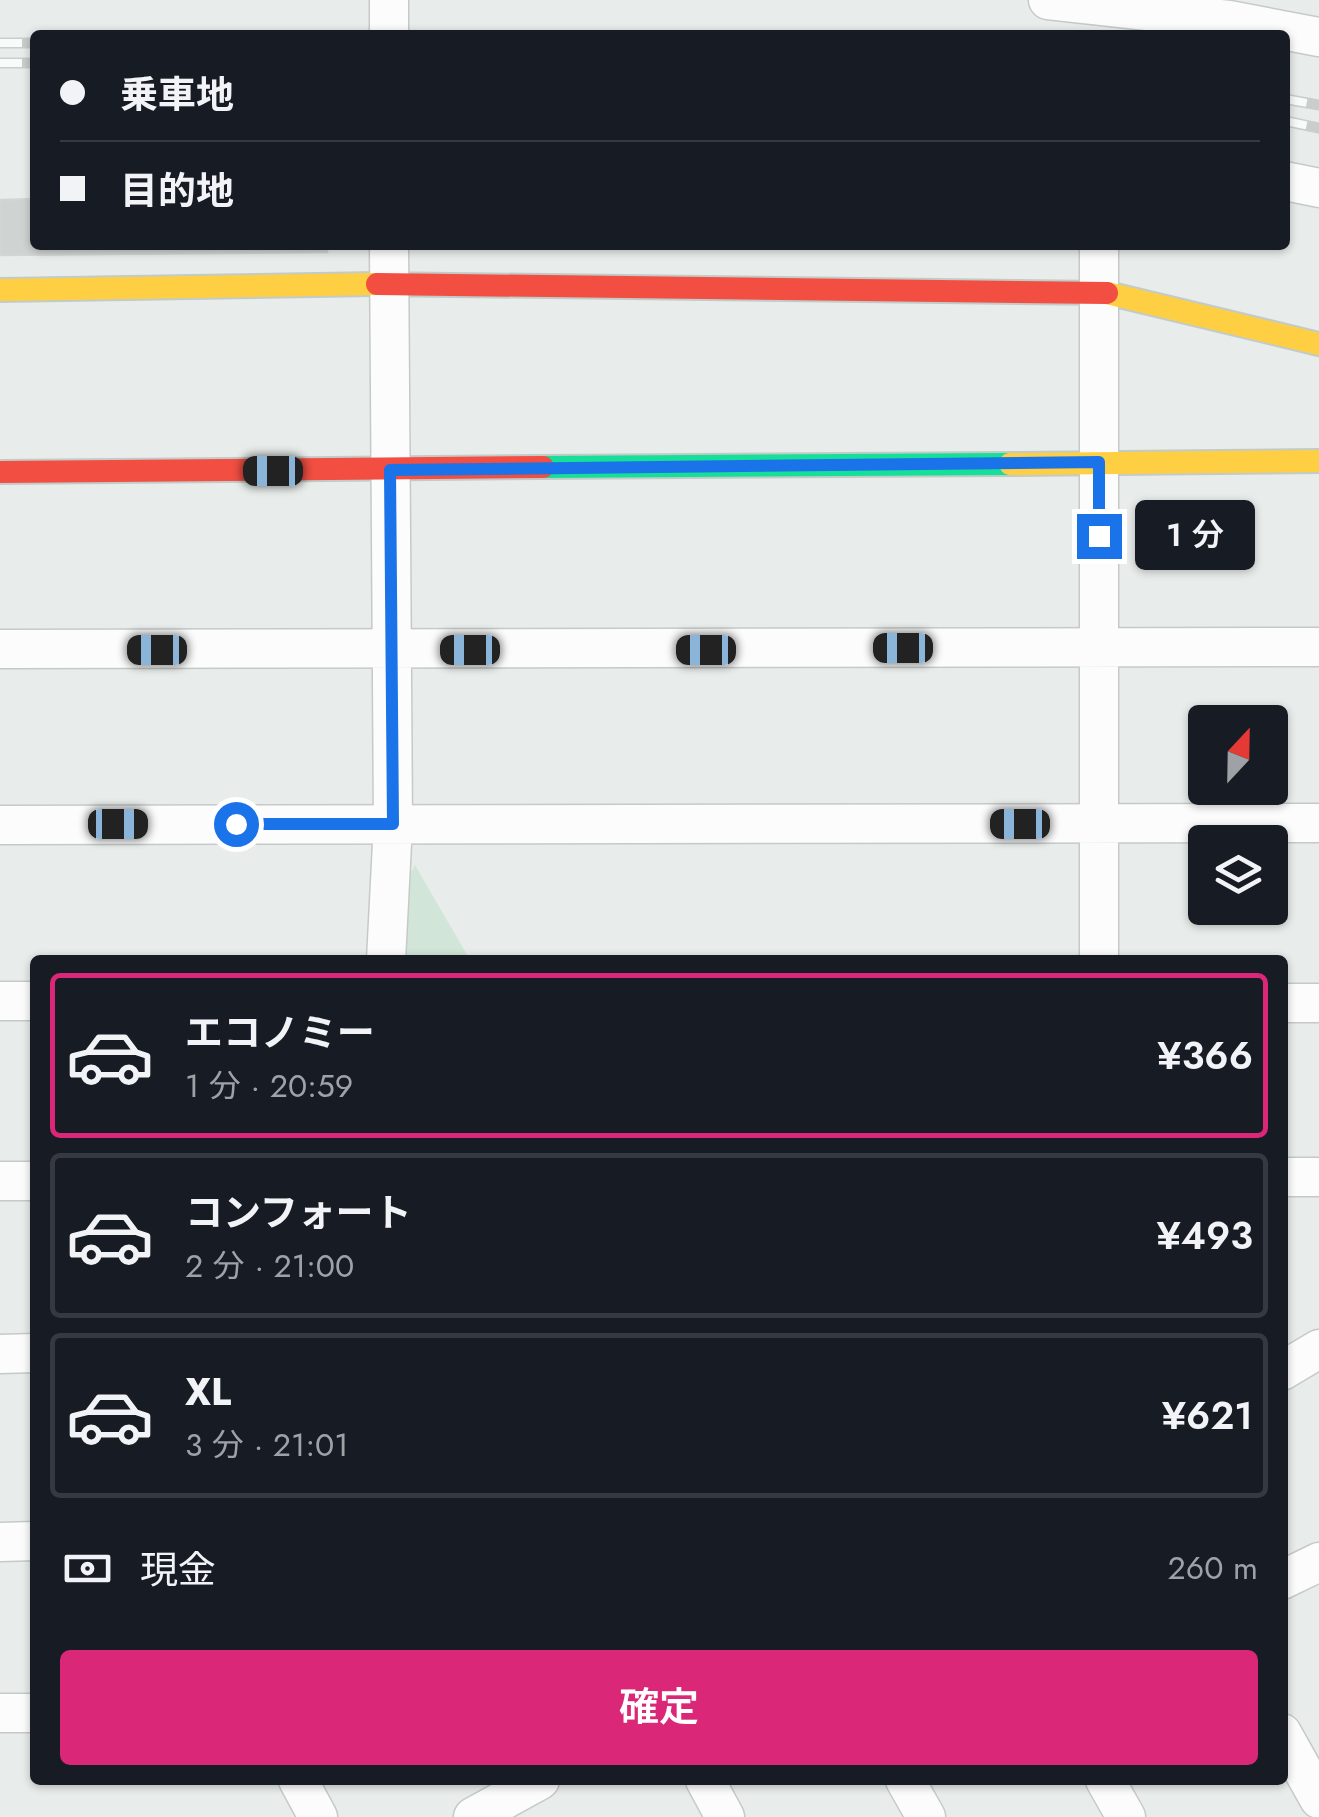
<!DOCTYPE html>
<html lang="ja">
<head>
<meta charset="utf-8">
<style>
  :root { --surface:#171b24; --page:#20242c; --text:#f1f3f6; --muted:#9ea1a6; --line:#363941; --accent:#db2777 }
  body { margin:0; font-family:Jost,"Noto Sans JP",sans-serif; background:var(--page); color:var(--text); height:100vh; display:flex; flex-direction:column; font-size:38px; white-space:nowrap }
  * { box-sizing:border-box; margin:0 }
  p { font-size:32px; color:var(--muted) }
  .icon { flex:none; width:55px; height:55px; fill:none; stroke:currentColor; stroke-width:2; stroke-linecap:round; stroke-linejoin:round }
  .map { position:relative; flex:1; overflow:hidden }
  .side { position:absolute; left:30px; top:955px; width:1258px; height:830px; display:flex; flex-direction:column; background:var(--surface); border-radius:10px; box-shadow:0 2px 8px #0004 }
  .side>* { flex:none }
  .top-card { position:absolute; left:30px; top:30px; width:1260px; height:220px; border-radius:10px; box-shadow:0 2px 8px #0004; display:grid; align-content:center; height:220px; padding:0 30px; background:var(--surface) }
  .needle { width:65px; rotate:22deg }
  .buttons { position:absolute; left:1188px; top:705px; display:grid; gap:20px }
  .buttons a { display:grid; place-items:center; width:100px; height:100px; border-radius:10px; background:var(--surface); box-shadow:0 2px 8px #0004; font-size:50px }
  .end { position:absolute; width:45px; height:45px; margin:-22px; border:12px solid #1a73e8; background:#fff; box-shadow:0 0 0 5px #fff }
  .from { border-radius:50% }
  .bubble { position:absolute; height:70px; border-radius:10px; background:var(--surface); box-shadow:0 2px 8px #0004; font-size:32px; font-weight:600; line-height:70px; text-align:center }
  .car { position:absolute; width:30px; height:60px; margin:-30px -15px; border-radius:12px; box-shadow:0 0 8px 2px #0007; background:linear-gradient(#222 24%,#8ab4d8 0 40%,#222 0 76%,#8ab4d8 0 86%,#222 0) }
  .top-card b { display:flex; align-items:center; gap:35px; height:95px; font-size:38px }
  .top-card b+b { border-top:2px solid var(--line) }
  .top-card i { width:25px; height:25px; background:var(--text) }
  ul { padding:18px 0 0; list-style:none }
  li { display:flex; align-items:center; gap:30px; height:165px; margin:0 20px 15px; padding:0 10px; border:5px solid var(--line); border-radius:10px }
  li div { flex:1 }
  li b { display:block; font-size:38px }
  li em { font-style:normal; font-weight:600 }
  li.current { border-color:var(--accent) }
  li>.icon { width:90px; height:90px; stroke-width:1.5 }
  .pay { display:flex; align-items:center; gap:25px; height:110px; padding:0 30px; font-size:38px }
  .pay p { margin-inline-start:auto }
  .action { display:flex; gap:20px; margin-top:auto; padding:20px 30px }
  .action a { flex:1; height:115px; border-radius:10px; background:var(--accent); color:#fff; font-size:40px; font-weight:600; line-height:115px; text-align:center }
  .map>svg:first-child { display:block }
  .green { fill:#d1e6d8 }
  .building { fill:#cfd4d2; stroke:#d1d6d4; stroke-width:2.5 }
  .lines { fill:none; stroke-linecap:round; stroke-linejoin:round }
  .street-casing { stroke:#c5cac8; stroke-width:41 }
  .fast-casing { stroke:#c3cbc8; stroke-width:26 }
  .slow-casing { stroke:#c3cbc8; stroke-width:26 }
  .jam-casing { stroke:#c3cbc8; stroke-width:26 }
  .street { stroke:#fcfcfc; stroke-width:38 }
  .fast { stroke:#16e098; stroke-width:22 }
  .slow { stroke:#ffcf43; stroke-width:22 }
  .jam { stroke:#f24e42; stroke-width:22 }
  .rail-casing { stroke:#c9cdcc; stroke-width:11 }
  .rail { stroke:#f7fbf9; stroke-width:8; stroke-dasharray:22; stroke-linecap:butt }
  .route { stroke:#1a73e8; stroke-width:12 }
</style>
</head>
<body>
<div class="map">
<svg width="1319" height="1817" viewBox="0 0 1319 1817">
  <rect width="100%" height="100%" fill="#e8edeb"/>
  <!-- green -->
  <path class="green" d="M415 865 470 960H406L407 879Z"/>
  <!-- building -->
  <path class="building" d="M35 199V245H327V252L0 255V200Z"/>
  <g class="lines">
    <defs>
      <path id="street" d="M389 0V35
        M1048 0 1229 20 1319 37
        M1285 181 1319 188
        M1099 245V960
        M0 649 1319 647
        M0 825 1319 823
        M386 960 393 824 389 245
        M0 1001H35
        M1282 1003H1319
        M1282 1177H1319
        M0 1181H35
        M0 1354 35 1353
        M1282 1371 1319 1349
        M0 1542 35 1541
        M1282 1580 1319 1562
        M0 1713H35
        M1282 1733 1319 1799
        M298 1780 318 1817
        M705 1780 725 1817
        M905 1780 926 1817
        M1105 1780 1126 1817
        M473 1817 540 1780"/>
      <path id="fast" d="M543 467 1010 464"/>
      <path id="slow" d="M0 290 377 284
        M1107 293 1319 344
        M1010 464 1319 461"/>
      <path id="jam" d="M377 284 1107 293
        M0 472 543 467"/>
    </defs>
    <!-- street casing -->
    <use href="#street" class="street-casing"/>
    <!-- fast casing -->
    <use href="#fast" class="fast-casing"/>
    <!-- slow casing -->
    <use href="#slow" class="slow-casing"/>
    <!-- jam casing -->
    <use href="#jam" class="jam-casing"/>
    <!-- street -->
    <use href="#street" class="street"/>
    <!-- fast -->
    <use href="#fast" class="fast"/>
    <!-- slow -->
    <use href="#slow" class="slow"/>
    <!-- jam -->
    <use href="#jam" class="jam"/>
    <defs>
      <path id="rail" d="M0 43H35
        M0 63H35
        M1285 99 1319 105
        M1285 121 1319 128"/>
    </defs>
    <!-- rail casing -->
    <use href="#rail" class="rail-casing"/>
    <!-- rail -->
    <use href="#rail" class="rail"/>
  </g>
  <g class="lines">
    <!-- route -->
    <path class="route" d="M236 824H393L390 470 1099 462V536"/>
  </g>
</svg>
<div class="buttons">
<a><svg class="needle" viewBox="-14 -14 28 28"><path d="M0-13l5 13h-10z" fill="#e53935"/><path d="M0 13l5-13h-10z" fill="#9ea1a6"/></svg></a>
<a><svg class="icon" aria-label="layers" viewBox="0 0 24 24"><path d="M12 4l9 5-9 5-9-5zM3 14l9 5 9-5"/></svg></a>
</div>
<i class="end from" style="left:236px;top:824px"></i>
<i class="end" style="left:1099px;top:536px"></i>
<div class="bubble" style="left:1135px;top:500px;width:120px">1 分</div>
<i class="car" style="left:273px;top:471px;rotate:270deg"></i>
<i class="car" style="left:903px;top:648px;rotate:270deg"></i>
<i class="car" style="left:157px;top:650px;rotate:270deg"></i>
<i class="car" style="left:470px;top:650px;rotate:270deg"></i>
<i class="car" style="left:706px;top:650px;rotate:270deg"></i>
<i class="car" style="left:118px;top:824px;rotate:90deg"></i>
<i class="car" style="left:1020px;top:824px;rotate:270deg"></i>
<div class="top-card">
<b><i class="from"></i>乗車地</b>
<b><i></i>目的地</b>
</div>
<section class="side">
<ul>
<li class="current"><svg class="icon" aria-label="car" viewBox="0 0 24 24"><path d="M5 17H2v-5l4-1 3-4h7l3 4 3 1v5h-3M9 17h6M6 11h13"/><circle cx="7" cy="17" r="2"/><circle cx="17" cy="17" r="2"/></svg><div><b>エコノミー</b><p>1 分 · 20:59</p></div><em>¥366</em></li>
<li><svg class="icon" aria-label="car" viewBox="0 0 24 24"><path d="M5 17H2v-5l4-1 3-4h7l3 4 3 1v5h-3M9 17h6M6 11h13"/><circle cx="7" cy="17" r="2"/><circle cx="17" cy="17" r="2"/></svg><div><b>コンフォート</b><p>2 分 · 21:00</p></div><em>¥493</em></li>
<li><svg class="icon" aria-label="car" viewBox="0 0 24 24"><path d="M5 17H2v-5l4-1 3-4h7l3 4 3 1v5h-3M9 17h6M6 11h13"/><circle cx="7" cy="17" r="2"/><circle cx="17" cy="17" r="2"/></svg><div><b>XL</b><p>3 分 · 21:01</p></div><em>¥621</em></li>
</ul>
<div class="pay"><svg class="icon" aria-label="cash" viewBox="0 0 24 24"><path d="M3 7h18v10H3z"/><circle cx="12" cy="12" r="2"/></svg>現金<p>260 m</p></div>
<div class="action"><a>確定</a></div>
</section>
</div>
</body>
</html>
